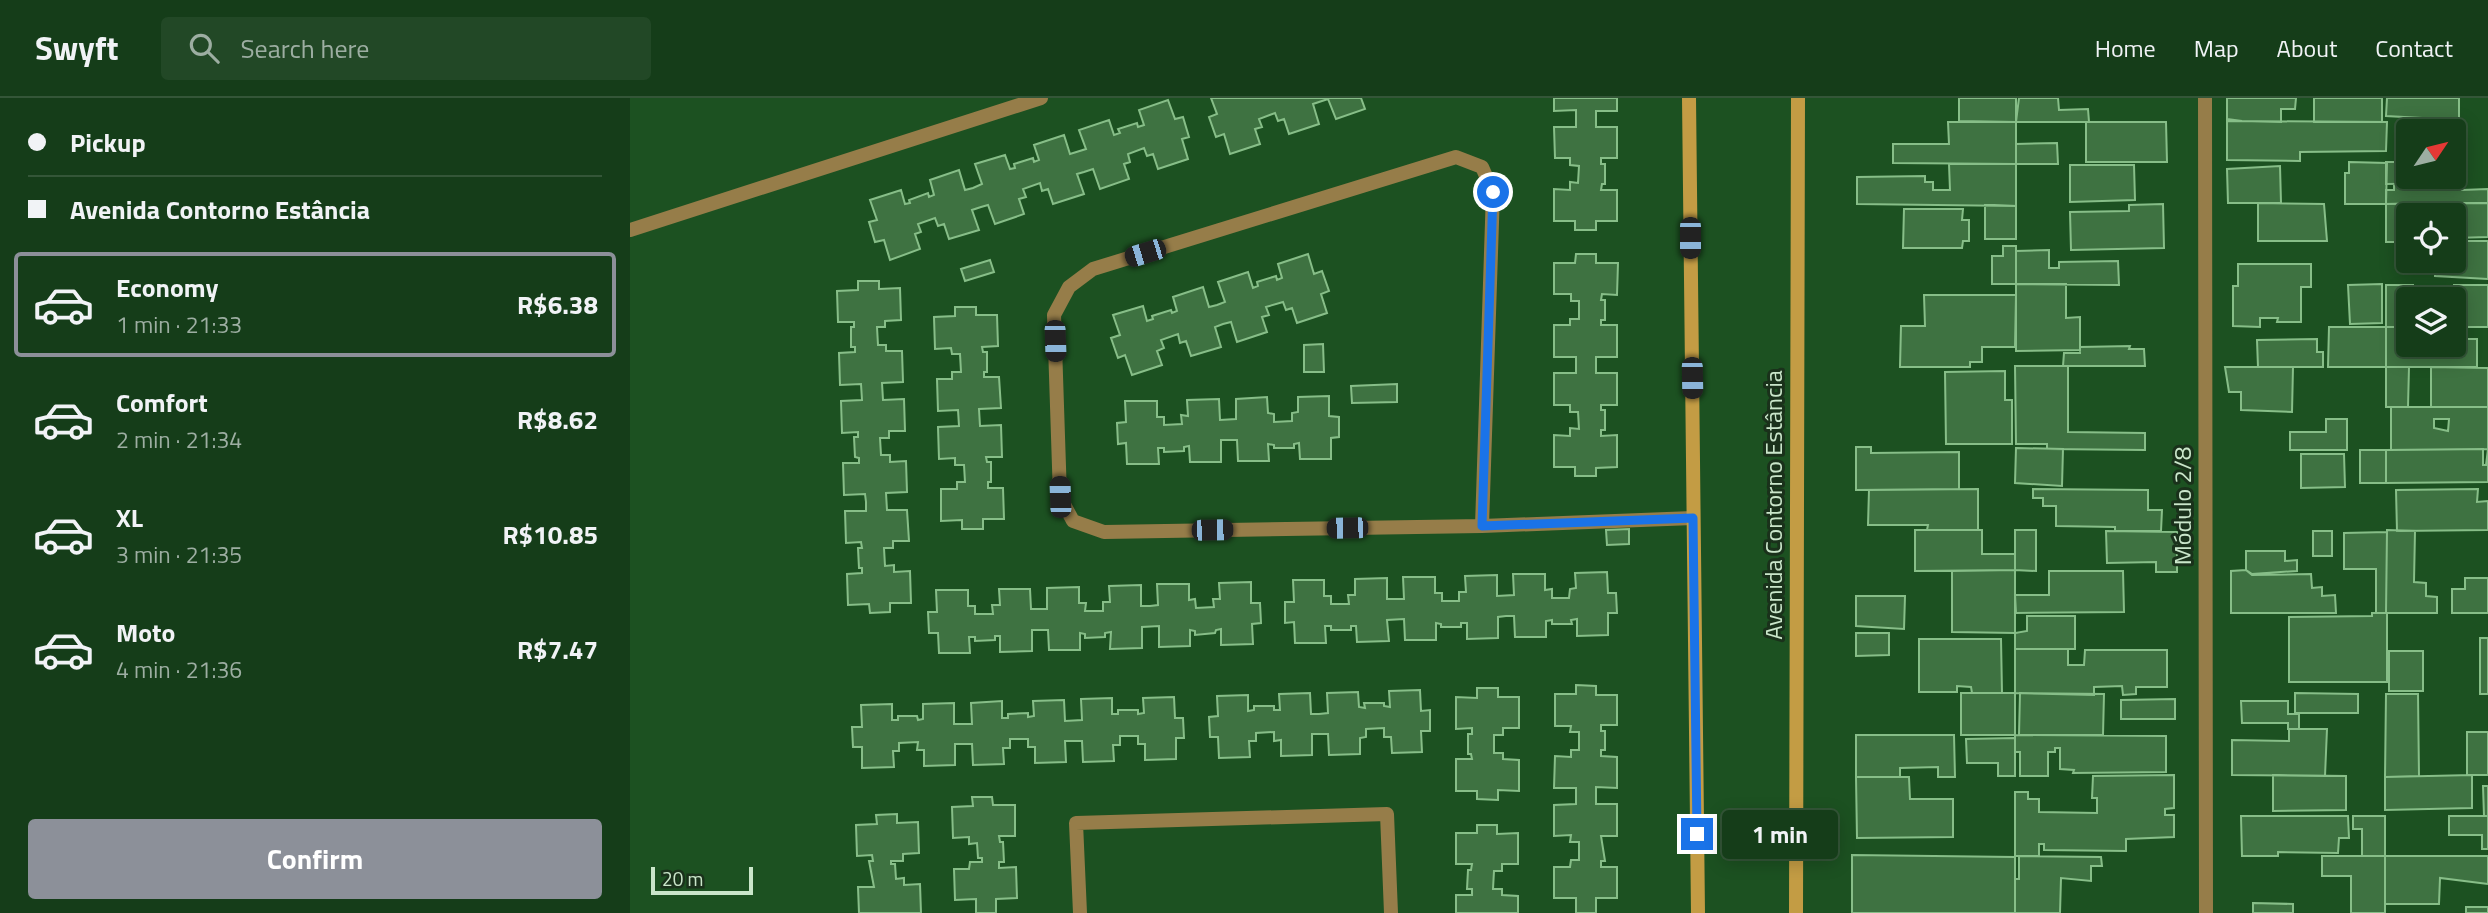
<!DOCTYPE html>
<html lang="en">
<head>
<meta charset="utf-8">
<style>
  :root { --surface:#153d19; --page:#224826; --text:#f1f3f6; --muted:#9daea2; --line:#345638; --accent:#8c9099 }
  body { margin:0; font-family:"Titillium Web",sans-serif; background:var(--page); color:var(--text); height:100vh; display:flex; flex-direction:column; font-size:26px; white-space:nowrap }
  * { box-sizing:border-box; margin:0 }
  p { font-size:23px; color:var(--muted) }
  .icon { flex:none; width:38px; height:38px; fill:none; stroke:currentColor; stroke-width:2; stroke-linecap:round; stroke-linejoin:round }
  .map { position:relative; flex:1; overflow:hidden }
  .panel { display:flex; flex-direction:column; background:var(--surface); width:630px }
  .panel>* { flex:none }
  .top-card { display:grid; align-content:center; height:154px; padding:0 28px; background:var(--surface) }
  .needle { width:46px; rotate:55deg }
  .fabs { position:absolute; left:1766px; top:21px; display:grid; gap:14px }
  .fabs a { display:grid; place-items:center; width:70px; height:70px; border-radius:7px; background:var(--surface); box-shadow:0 4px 18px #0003,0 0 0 2px var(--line); font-size:35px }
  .scale { position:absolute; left:21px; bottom:18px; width:102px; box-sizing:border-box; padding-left:7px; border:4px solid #cae6ca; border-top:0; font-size:19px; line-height:24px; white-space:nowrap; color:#cae6ca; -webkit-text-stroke:5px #1a311b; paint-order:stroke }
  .end { position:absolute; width:32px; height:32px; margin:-16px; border:9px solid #1a73e8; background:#fff; box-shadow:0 0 0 4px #fff }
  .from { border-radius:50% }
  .bubble { position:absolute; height:49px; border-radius:7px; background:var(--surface); box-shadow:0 4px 18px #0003,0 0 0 2px var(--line); font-size:23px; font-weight:700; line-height:49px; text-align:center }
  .car { position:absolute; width:21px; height:42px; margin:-21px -10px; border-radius:9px; box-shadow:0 0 5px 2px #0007; background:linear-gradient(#222 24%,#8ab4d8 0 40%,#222 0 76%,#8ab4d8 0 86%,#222 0) }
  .top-card b { display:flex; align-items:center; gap:24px; height:66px; font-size:26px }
  .top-card b+b { border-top:2px solid var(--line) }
  .top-card i { width:18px; height:18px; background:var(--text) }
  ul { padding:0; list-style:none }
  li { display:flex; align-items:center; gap:21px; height:105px; margin:0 14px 10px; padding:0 14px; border:4px solid transparent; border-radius:7px }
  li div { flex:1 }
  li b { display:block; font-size:26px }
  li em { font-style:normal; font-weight:700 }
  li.selected { border-color:var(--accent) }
  li>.icon { width:63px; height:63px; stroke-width:1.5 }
  .primary-button { display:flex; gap:14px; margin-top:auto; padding:14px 28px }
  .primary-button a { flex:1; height:80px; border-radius:7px; background:var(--accent); color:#fff; font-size:28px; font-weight:700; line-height:80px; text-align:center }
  header { display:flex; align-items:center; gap:42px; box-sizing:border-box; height:98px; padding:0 35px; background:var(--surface); border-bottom:2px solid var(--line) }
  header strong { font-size:33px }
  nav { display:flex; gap:38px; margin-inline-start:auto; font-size:24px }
  .search { width:490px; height:63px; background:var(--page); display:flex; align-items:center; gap:18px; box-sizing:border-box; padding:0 24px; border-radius:7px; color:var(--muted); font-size:26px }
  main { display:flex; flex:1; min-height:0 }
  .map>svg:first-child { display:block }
  .building { fill:#3e7241; stroke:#87be88; stroke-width:2; fill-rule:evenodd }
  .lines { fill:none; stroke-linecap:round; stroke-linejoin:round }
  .street { stroke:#967d49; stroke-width:14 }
  .secondary { stroke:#c39c44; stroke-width:14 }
  .route { stroke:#1a73e8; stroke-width:9 }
  .labels { text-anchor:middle; stroke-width:6; stroke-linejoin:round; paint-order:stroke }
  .street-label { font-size:24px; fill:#cae6ca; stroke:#1a311b }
</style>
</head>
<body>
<header>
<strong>Swyft</strong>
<div class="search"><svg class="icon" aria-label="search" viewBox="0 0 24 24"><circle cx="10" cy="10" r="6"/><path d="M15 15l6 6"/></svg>Search here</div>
<nav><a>Home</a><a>Map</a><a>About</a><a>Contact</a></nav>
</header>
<main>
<section class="panel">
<div class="top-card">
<b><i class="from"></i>Pickup</b>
<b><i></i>Avenida Contorno Estância</b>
</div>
<ul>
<li class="selected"><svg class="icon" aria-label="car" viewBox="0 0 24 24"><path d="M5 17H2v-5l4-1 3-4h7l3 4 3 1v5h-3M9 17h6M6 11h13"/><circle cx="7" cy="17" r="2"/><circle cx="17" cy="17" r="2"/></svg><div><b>Economy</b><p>1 min · 21:33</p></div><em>R$6.38</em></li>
<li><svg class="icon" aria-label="car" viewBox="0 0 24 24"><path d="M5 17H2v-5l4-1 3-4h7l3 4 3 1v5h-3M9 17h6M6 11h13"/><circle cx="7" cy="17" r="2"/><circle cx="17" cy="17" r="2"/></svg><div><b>Comfort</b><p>2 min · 21:34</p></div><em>R$8.62</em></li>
<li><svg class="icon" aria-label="car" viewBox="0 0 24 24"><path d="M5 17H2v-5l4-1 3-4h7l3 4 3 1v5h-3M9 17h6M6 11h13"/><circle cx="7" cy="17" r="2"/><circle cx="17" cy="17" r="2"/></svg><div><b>XL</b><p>3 min · 21:35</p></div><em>R$10.85</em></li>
<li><svg class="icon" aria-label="car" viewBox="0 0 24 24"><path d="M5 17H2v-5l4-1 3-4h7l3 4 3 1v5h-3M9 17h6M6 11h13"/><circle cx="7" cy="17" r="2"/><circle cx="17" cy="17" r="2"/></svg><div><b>Moto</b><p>4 min · 21:36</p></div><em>R$7.47</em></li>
</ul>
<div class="primary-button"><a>Confirm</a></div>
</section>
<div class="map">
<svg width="1858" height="815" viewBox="0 0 1858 815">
  <rect width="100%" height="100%" fill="#1c5121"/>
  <!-- building -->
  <path class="building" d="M581 0H731L735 11 706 21 698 1 683 6 689 26 659 36 654 21 648 23 645 15 629 21 632 29 625 31 630 46 600 56 594 36 586 39 579 19 587 16Z
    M924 0H987V13H966V29H987V60H971V66H975V86H972L971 92H987V123H966V132H945V123H924V91L940 92V84L948 85 949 68 940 67V60H925L924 29H946V12L924 13Z
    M1329 0H1386V24L1329 23Z
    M1389 0H1428L1429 12 1458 11 1459 24H1386Z
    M1597 0H1666L1665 11H1651V24L1612 23 1597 21Z
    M1684 0H1752V24H1684Z
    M1757 0H1829V22L1756 18Z
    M538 2 545 21 553 19 559 39 552 41 558 61 528 71 523 56 517 58 514 50 498 56 500 64 494 66 499 81 470 91 463 71 454 74 447 76 454 96 423 106 418 91 412 93 410 85 393 91 396 99 389 101 394 116 365 126 358 107 351 109 342 112 349 132 319 141 314 126 308 128 305 120 288 126 291 134 285 136 290 151 260 162 254 142 245 144 239 124 247 122 240 102 271 92 275 106 280 105 279 102 298 95 299 99 304 97 300 82 329 72 335 92 343 90 352 86 345 66 375 57 380 71 385 70 384 66 403 60 404 64 409 62 404 47 434 37 440 56 456 51 449 32 479 22 484 37 490 35 488 31 507 25 508 29 514 27 509 12Z
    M1597 23 1757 24 1756 53 1670 54V63L1597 62Z
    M1318 24H1386V66L1263 65V46H1319Z
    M1456 24H1536L1537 64H1456Z
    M1427 45 1428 66H1386V46Z
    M1719 64 1757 65 1756 106H1715V75H1719Z
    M1756 64H1778V79H1824V64H1832L1831 85 1756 86Z
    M1319 66H1386V108L1227 106V79L1295 78V84H1303V92H1320Z
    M1440 67H1504L1505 102 1440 104Z
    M1650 68 1651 105H1598L1597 71Z
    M1831 85 1832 92 1858 91V105L1756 106V92H1764V86L1805 89V86Z
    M1628 105 1694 106 1697 143H1628Z
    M1796 105V117H1778V144H1756V106Z
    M1820 105H1858V139L1824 140V117H1820Z
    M1533 106 1534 150 1441 152 1440 114 1499 113V107Z
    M1355 107 1386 108V141H1355Z
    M1274 111H1333L1332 122H1339V143H1333L1332 150H1273Z
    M1824 143H1858V181L1805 178V163H1824Z
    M1373 148H1386V186H1362V158H1373Z
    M1419 152V170H1429V164L1488 163 1489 187 1386 186V153Z
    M678 156 684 176 692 173 699 193 691 196 697 215 667 225 662 210 656 212 653 204 636 209 639 217 632 219 637 234 607 244 601 224 593 226 585 229 591 249 561 258 556 243 550 245 548 236 531 242 534 250 527 253 532 267 502 277 495 257 488 260 481 240 490 237 483 217 513 208 517 223 523 221 522 218 541 212 542 215 547 213 543 199 573 189 579 209 587 207 595 204 588 184 618 174 623 190 628 188 627 184 646 178 647 182 652 180 648 166Z
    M946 156H966V165H988L987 197 972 196 971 202H975V222H971V227H987V259H966V275H987V307H971V312H975V332H971V338L987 337V369L966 370V378H945V369H924V337L940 338V330L949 331 948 314H940V307H924V275H946V259H924V227H940V221H949V203H941V196H924V165H945Z
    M360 162 364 174 335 183 331 171Z
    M1608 166H1681V189H1671V224H1647L1648 220H1630V229L1603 228V188H1608Z
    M228 183H249V191L270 190 271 222 255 223V229H247L248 247H256V253H272L273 284 252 285 253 302 274 301 275 333H259V340H250L251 357H260V364L276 363 277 394 256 395 257 412H277L279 443H263V450H254L255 468 264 467V474L280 473 281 505H260V514L240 515 239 506 218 507 217 476 232 475V470H229L228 450H232L231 444 216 445 215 413H236V404L235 396 214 397 213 365H229V360L225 359 224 339H228V334L212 335 211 303 232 302 231 286 210 287 209 255 225 254V249H221V229H224V224H208L207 193 228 192Z
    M1386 186H1436V220L1450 219V252L1386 253Z
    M1752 186V225L1720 226 1718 187Z
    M1756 187H1783V201H1778V209H1772L1773 229H1756Z
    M1824 187H1858V229H1824Z
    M1294 197H1386L1385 249H1352V264H1340V269H1270L1271 228H1295Z
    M325 209H346V217H367L368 248 352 249 353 254H357V274H354V279H369L371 310 349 311 350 328 371 327 372 359H356L357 364H361V384H358V390H373L374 421H353V431H332V422L311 423V391H327V384H335L334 367H325V360L309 361 308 329 329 328 328 312 308 313 307 281H322V274H331L330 256H322L321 250 305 251 304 219 325 218Z
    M1699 229H1756V269H1698Z
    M1756 229H1773V249L1798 248V251L1820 252 1824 241H1847V269H1756Z
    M1687 241V254H1693V269H1628L1627 242Z
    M693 246 694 274H674V247Z
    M1500 248 1499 251H1514L1515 268H1433L1434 255H1450V249Z
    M1385 268H1438V334L1515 335V352L1417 351V346H1386Z
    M1595 269H1663L1662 314 1611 312V294H1599Z
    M1756 269H1779L1778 309H1756Z
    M1801 269 1858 270V309H1801Z
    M1375 273V302H1382V346H1316L1315 274Z
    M767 286V304L722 305 721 288Z
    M699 298V318L709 319V339L701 340V361H670L669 345 664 346V350H644V347L638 346 639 363H608L607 342H591V364H560L559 348 554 349V353L534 354V350H528L529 366H497L496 345 488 346 487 325 496 324 495 303H527V319H534V327L552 326 551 317 558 318 557 302 589 301 590 322 606 321V301L637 299 638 315 644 316V324L662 323V315L668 314V299Z
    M1761 309H1858V351L1761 352ZM1804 321H1819L1818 333 1804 330Z
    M1696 321H1717V352H1660V334H1696Z
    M1226 349H1241V355L1329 354V391L1226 392Z
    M1386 350 1433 351 1432 388 1385 385Z
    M1853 351V367H1856L1858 351V384L1756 385V352Z
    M1730 352H1756V385H1730Z
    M1671 356H1714L1715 389 1671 390Z
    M1348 391V432H1297L1298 427H1238L1239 392Z
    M1403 391 1518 392V412H1532L1531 433H1485V429L1426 428V408H1413V400H1403Z
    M1848 391 1847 404 1858 403V432L1767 433 1766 392Z
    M999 431V446L977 447 976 432Z
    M1285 432H1352V456H1385V472L1285 473Z
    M1385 432H1406V473L1385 472Z
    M1757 432 1785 433 1784 484 1796 485V498L1807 499V515H1756Z
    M1476 433 1547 434V474H1526V464L1477 465Z
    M1683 433H1702V458H1683Z
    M1757 434 1756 515H1746V471H1714V435Z
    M1616 453H1655V463L1667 462V473L1622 476 1616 472Z
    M1385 472V535L1322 534V473Z
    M1616 472 1622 477 1681 476 1682 490 1692 489V498L1705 497 1706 515H1601V473Z
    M1419 473H1493L1494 514 1386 515 1385 497H1419Z
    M977 474 978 495H986L987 515H978V537L947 538V521L941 522 942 526H922V522L916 523V539H885L884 518H876L868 519V540L837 541V525H831V529H811V526L806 525V542H775L774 521 757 522 759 543 727 544 726 528H721V532H701V528H695L696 545H665L664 524 655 525V504H664L663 482H694V498H701V506H719L718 497H725V481L757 480V501H774L773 479H805V495H812V503H829V494H836L835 478 867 477V498L884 497 883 476H915V492L922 491V500H939L940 491 946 490 945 475Z
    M1835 480H1858V515H1822V491H1835Z
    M621 484V505H630L631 525 622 526 623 546 591 547V531L586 532 585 535 565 537V533L560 532V548L529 549V528L512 529V550L480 551 481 534 475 535V539L455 540V536L450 535V552H419L418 532H402V553L370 554V538H365V542L345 543V539H339L340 555H309L308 535H299L298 514H307L306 492H338V508H345V516H363L362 507H370L369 491H400L401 511H417V490L449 489V505H456L455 513H473V504H480L479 488 511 487V508H520L528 507 527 486H559V502L565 501 566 510 584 509 583 501H590L589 485Z
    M1226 498H1275L1274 531 1226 528Z
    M1742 515H1757V584H1659V519L1742 518Z
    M1397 518H1445V551H1385V535L1397 533Z
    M1226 535H1259V557L1226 558Z
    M1850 540H1858V596H1850Z
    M1289 541H1371L1372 595H1342L1341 589 1327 588V594H1289Z
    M1385 551H1438V567H1454L1455 552H1537V589H1506V596L1493 597 1492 588 1464 589V597L1385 595Z
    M1759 553H1793V593H1759Z
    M946 587 966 588V597H987V627H971V633H975V652H971V658L987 659V690L966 689V706H987V738H971L975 763H971V769H987V800H966V815H946V800H924V769H940L941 762H949V744H940L941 737 924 738V707L946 706V690H924L925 658 941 659V652H949V634H940L941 628H925V596H946Z
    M847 590H868V599H889V630H873V637H864V655H873V661L889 662V693L868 692V702L847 701V693H826V661H842L841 656H838V636H842V630L826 631V599L847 600Z
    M790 592 791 613 800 612V633H791L792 654 762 655 761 639H754V630L736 631V639L730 640V656L699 657 698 636H682V657L651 658V642L644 643V634L626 635V643H619L620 659 589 660 588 639H580L579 619 588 618 587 598 618 597V613L624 612V608H644V612H650L649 596 680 595 681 616H689L698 615 697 595 728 594 729 609 735 610 734 605H754V608L760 609 759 593Z
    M1331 595H1385V637H1331Z
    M1390 595 1474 596 1473 637H1389Z
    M1665 595 1728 596V615H1665Z
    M1756 596H1788L1789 678 1755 679Z
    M544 599 545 620H553L554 640H546V661L515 662V646H508V638H490V647H483L484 663 453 664 452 643H435L436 664 405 665V649H398V641H380V650H373L374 666 343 667 342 646H325V667L294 668V652H287L288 644 269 645V653H263L264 669 232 670V649H223L222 629H232L231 607 262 606V622H268V618H287L288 622 293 621V606L324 605V626H342L341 605 372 603V620H378V616L398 615V619L404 618 403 603 434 602 435 623 452 622 451 601 482 600V616H488V612H508V616L514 615 513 600Z
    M1545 601V621H1491V602Z
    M1611 603H1658V616H1669V631H1658V625H1612Z
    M1659 631H1697L1695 678 1602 677V642L1659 643Z
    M1837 634H1858V677H1837Z
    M1226 637H1324L1325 679H1308V669L1270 670V679H1226Z
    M1385 637 1536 638V674L1443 675 1444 672 1430 671V650H1425V654H1418V678H1390V654H1385Z
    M1385 640V678H1368V665H1337L1336 641Z
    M1544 677V710L1535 711V717H1544V739L1496 741V753L1414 752V746H1409V758H1385V694H1398V701H1409V714L1467 715V700H1462L1463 678Z
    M1643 677 1716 678V712L1643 713Z
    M1842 677V710L1755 712V679Z
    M1226 679H1279L1280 701H1323V739L1227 740Z
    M1853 688H1858V718H1854Z
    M342 699H362L363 707H385V738H369L370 744H373L374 764H369V770L386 769 387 800 366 801V815H346V801L325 802 324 771H339L340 764H352V760H348L347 745 339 746V739L323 740 322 709 343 708Z
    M267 716V725L288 724 289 755 273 756V763H261V766H265L266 781 274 780V787L290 786 291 815H229L228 789H244L239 763H243L242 757 227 758 226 727 247 726 246 717Z
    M1611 718H1718L1719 740H1709L1708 755 1648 754V758H1612Z
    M1723 718H1755V758H1732V731H1723Z
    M1819 718H1858V751H1852V737H1819Z
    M847 727H867V736L888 735V766H872V773H864L863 791H872V797L888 798V815H826V797H842V791H837L838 772H841L842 766H826V735H847Z
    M1222 757 1385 759V815H1222Z
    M1389 758 1471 759 1472 768H1461V783L1431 780 1430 815H1385V781H1389Z
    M1692 758H1755V815H1721V778H1692Z
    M1755 758H1858V786L1810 780 1809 806H1755Z
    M1623 805 1663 806V815H1623Z
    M1836 809H1858V815H1836Z"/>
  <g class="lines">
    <!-- street -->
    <path class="street" d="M1575 0 1576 815
      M0 132 411 0
      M852 428 863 94 852 69 826 59 463 171 439 189 424 217 430 399 443 423 474 434 852 428 1063 420
      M450 815 446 725 757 716 761 815"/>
    <!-- secondary -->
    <path class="secondary" d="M1059 0 1068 815
      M1166 815 1168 0"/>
  </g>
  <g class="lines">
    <!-- route -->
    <path class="route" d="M863 94 852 428 1063 420 1067 736"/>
  </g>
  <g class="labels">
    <!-- street labels -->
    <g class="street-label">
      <text transform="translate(1144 407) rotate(-90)" y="8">Avenida Contorno Estância</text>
      <text transform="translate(1553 408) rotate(-90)" y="8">Módulo 2/8</text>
    </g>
  </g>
</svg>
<div class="fabs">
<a><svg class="needle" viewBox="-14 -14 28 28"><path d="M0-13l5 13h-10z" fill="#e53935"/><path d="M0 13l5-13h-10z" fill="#9daea2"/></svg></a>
<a><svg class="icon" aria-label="locate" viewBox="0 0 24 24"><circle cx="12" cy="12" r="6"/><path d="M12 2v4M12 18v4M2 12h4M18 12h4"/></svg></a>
<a><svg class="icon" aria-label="layers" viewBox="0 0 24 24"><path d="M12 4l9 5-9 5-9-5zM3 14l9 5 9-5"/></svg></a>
</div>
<div class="scale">20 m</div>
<i class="end from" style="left:863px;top:94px"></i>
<i class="end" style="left:1067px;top:736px"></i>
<div class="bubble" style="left:1092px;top:712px;width:116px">1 min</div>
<i class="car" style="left:1060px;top:140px;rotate:180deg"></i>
<i class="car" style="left:515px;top:155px;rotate:253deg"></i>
<i class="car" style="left:425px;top:243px;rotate:178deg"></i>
<i class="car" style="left:1062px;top:280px;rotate:179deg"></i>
<i class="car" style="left:430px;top:399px;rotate:358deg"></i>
<i class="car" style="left:717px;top:430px;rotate:269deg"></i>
<i class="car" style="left:582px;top:432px;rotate:89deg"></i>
</div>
</main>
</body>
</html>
